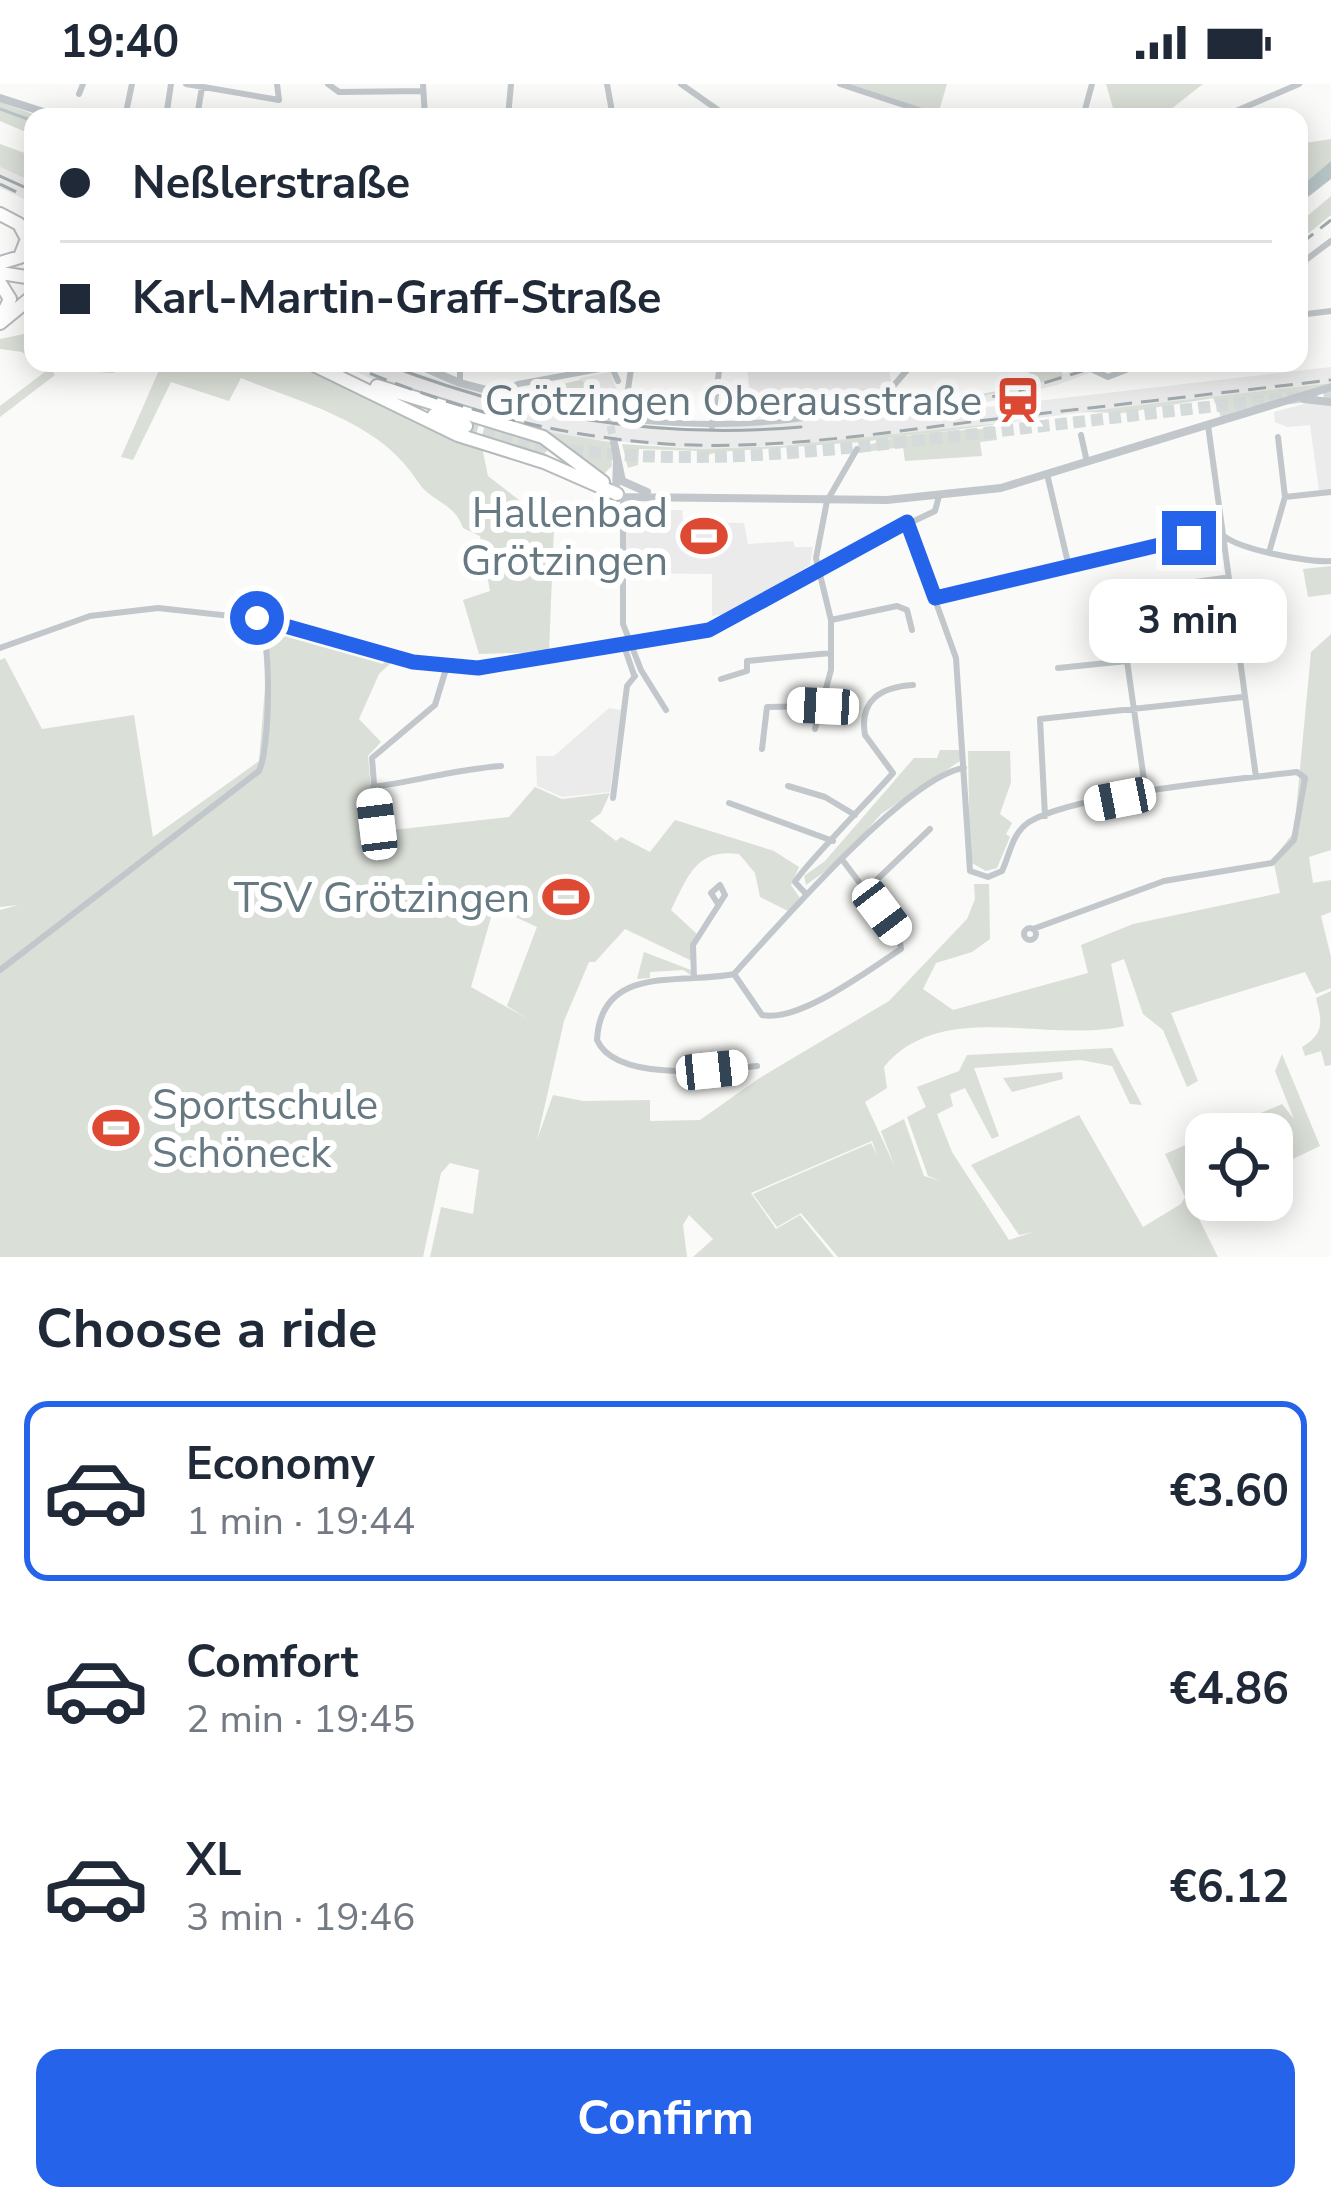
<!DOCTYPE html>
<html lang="en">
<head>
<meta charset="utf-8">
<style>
  :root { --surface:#fff; --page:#f2f2f3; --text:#1f2937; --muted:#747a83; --line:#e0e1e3; --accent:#2563eb }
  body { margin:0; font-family:"Nunito Sans",sans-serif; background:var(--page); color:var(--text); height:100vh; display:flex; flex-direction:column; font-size:45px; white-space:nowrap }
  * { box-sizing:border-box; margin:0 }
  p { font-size:39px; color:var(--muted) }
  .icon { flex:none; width:66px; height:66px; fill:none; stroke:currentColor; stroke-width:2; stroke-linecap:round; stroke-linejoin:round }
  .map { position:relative; height:1173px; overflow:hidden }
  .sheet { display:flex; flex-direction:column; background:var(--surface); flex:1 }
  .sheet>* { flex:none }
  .banner { position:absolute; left:24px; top:24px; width:1284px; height:264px; border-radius:24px; box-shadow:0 6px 30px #0003; display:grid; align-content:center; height:264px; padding:0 36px; background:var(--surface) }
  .buttons { position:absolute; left:1185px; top:1029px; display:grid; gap:24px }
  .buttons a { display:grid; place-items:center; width:108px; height:108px; border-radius:24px; background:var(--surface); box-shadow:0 6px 30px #0003; font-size:60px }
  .end { position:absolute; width:54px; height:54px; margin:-27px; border:15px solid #2563eb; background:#fff; box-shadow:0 0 0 6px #fff }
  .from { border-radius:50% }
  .bubble { position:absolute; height:84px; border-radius:24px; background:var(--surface); box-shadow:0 6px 30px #0003; font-size:39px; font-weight:700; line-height:84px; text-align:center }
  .car { position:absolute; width:36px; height:72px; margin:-36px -18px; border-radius:15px; box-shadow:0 0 9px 3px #0007; background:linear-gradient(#fff 24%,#345 0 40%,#fff 0 76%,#345 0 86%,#fff 0) }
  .banner b { display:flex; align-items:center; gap:42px; height:114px; font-size:45px }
  .banner b+b { border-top:3px solid var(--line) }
  .banner i { width:30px; height:30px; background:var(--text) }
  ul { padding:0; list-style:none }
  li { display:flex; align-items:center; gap:36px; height:180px; margin:0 24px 18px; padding:0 12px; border:6px solid transparent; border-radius:24px }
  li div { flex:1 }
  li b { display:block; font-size:45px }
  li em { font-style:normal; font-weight:700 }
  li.on { border-color:var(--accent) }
  li>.icon { width:108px; height:108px; stroke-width:1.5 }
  h2 { padding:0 36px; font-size:54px; line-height:144px }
  .primary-button { display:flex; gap:24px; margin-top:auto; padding:24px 36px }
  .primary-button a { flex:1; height:138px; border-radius:24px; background:var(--accent); color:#fff; font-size:48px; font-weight:700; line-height:138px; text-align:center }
  .status { display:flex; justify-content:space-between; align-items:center; height:84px; padding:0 60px; background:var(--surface); direction:ltr }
  .status svg { height:33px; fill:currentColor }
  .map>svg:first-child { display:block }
  .built { fill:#ebebeb }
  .green { fill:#dadfd7; fill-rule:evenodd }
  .water { fill:#b8c6c8 }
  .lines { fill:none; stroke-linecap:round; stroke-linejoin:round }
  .stream { stroke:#b8c6c8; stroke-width:3 }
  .tertiary-tunnel { stroke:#d5dada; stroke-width:8; stroke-dasharray:8 4; stroke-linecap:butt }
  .trunk-tunnel { stroke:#d5dada; stroke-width:12; stroke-dasharray:12 6; stroke-linecap:butt }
  .trunk-casing { stroke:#b5babd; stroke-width:16 }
  .minor { stroke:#c1c7ca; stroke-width:6 }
  .tertiary { stroke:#c1c7ca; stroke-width:8 }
  .trunk { stroke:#fff; stroke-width:12 }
  .tram { stroke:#a1aaae; stroke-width:3 }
  .rail { stroke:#a1aaae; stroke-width:3; stroke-dasharray:18 9; stroke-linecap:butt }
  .minor-bridge { stroke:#c1c7ca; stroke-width:6 }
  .route { stroke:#2563eb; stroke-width:15 }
  .labels { text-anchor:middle; stroke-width:12; stroke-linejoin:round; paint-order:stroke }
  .poi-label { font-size:42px; fill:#667982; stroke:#fff; text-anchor:end }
</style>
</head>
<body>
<div class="status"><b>19:40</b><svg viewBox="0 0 49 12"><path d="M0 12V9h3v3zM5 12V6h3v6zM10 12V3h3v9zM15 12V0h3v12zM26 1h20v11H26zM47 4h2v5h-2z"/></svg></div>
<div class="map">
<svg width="1331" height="1173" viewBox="0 0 1331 1173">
  <rect width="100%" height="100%" fill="#fafaf8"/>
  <!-- built -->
  <path class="built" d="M0 83 33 98V119L0 104Z
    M336 279H391L535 325 684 345 890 329 996 310 1098 279H1116L1057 301 951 327 1331 283V299L826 359 699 365 546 351 393 304Z
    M746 279H888L891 297 872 317 754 335Z
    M610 288 618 309 603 312 581 303 580 294Z
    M1311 318 1331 322V406L1319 407 1310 341 1287 343 1275 338 1274 328Z
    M646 426H682L683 438 744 439 748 460 793 457 795 463H813L810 481 731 529 712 532V490L624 489 625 432 646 433Z
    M609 624 621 626 610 708 562 713 537 702 536 672H554Z"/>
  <!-- green -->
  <path class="green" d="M848 0H947L938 30Z
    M1106 0H1203L1166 29 1115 31Z
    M0 18 41 33H33V51L0 37Z
    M1331 55V77L1299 104V60Z
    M0 60 33 72V98L0 83Z
    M1331 112V131L1299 157V139Z
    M33 248V278L22 268 0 265V255Z
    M34 279H131L113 289 51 285 55 291 0 333V322L46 287Z
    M156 279H299L482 363 488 392 554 443 549 568 479 570 463 516 490 507 480 452 463 444C455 419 431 418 418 398 381 338 305 320 241 294L229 317 171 298 133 376 121 373 160 284Z
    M1028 282H1061L1063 292C1000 311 936 322 872 332L885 323 893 326 1030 301Z
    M580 296 600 310 617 309 616 320 607 323 594 310 575 304 545 316 520 310Z
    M1331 299 1221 333 1213 314 1123 329 1081 328Z
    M440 326 550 360 542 374 487 360 465 347 488 355 491 344Z
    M1037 335 862 358 717 368 702 373 699 367 639 365 638 381 628 384 622 360 699 365 781 362Z
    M995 344 997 356 980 358 982 372 905 377 903 363 857 369C877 348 964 347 995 344Z
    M548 348 610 358 612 382 602 392Z
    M1331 482V510L1308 513 1303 485Z
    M1331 550V766L1309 773 1313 799 1331 796V828L1321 832 1331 873V904L1316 910 1305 888 1171 929 1198 997 1187 1003 1163 946 1143 930 1124 875 1111 880 1124 942C1050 960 940 914 884 983L887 1004 865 1018 895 1083 881 1047 904 1035 924 1092 941 1097 928 1092 907 1033 926 1023 917 1003 959 987 967 971 1112 964 1142 1021 1130 1020 1112 982 1081 976 974 984 999 1052 992 1055 965 1004 950 1010 953 1022 937 1030 952 1068 1009 1156 1033 1148 1019 1151 971 1081 1079 1031 1143 1143 1181 1120 1185 1113 1165 1070 1206 1052V1116L1213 1117 1194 1125 1218 1173H838L801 1129 777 1143 753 1110 871 1059 877 1071 872 1057 751 1109 776 1145 800 1131 834 1173H693L713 1155 689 1131 683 1141 687 1173H430L441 1123 473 1130 479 1086 450 1079 441 1089 423 1173H0V826L18 821 0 823V576L5 574 42 645 134 631 153 753 259 677 269 554 280 551 383 580 386 574 393 577 379 590 359 635 381 658 368 672 375 748 509 733 535 703 562 715 610 709 601 729 590 737 616 757 621 753 650 768 675 736 774 767 799 783 791 801 800 814 788 827 760 813 755 789 739 770C696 764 688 792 671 826L697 850 692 877 625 845 595 878H589L564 937 537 1056 553 1011 583 1017 650 1016V1037L700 1036 758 995 889 917 967 835 975 815 974 800H989L990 855 972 868 936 879 923 905 953 926 1088 889 1081 861 1133 840 1280 809 1273 775 1294 748 1311 568ZM494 823 537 843 507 922 528 935 471 903Z
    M940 666H962L960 677 881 730 841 776 806 801 804 792 825 777 914 674H937Z
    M968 667H1010L1011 698 1000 730 1012 739 1006 750 1010 753 997 784 986 787 970 778Z
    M644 868 691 886V891L683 886 650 888V894L637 895Z
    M1331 907V981L1325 982 1321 967 1305 972 1302 963C1325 949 1322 938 1316 914Z
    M1282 970 1320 1062 1272 1085V1050H1212L1282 1020 1294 1035 1275 987Z
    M1062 988 1063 995 1012 1008 1003 994Z"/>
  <!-- water -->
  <path class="water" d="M1331 77V95L1299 120V104Z"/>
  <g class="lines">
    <!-- stream -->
    <path class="stream" d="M0 25 33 37"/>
    <!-- tertiary-tunnel -->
    <path class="tertiary-tunnel" d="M608 330 614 359"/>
    <!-- trunk-tunnel -->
    <path class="trunk-tunnel" d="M466 342C623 394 804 369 966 351 1088 337 1209 322 1331 310"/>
    <defs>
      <path id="trunk" d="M0 130 19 140 27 155 20 173 0 179
        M0 189 33 194
        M0 199 10 215 1 234
        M0 239 33 212
        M310 279 458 351 544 378 617 410
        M377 302 543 353 603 398
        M434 331 466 342"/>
    </defs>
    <!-- trunk casing -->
    <use href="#trunk" class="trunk-casing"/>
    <!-- minor -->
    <path class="minor" d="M186 0 279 16 277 0
      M328 0 339 8 423 7
      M423 0 425 33
      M607 0 613 33
      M681 0 728 33
      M840 0 940 33
      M79 10 83 0
      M125 33 132 0
      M166 33 171 0
      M197 33 202 3
      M508 33 511 0
      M1083 33 1092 0
      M1222 33 1299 0
      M1299 181 1331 157
      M1299 231 1331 227
      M610 279 618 297
      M941 279H978
      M1078 279 1108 293 1144 279
      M460 299V279
      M497 310 518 300 632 279 624 331
      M555 324C665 345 768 347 878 320L913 279
      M1208 341 1256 693
      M712 343 720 279
      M1081 351 1087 378
      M1047 390 1069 483
      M623 413V540L641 586 666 626
      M1285 413 1331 408
      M907 438 956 574 970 787 988 793 1002 787C1010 770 1012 749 1029 738 1074 710 1239 695 1297 688L1305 694 1294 756 1272 779 1164 797 1033 845
      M1221 449C1233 465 1310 479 1331 477
      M1270 465 1285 413 1278 353
      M1144 505 1224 494
      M935 515 1220 446
      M831 536 897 522 907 526 912 546
      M634 560 723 540 817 483 935 427 939 412
      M624 562 634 591
      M0 564 90 532 158 524 267 536 453 585 628 561
      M1058 584 1127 577 1146 710
      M721 595 747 587V577L831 569
      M815 645 831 586V536L816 474 827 417 857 365
      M762 665 767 623 821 622
      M788 702 825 713 855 731
      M373 703C418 697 457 685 501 682
      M613 714 627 602 635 592
      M729 719 833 757
      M1045 732 1040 635 1243 613
      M377 739 372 674 435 621 446 585
      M866 806 930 745
      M806 810 795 798C801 785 877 708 893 689L865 651C859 616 881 603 913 601
      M1024 850a6 6 0 1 1 12 0a6 6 0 1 1-12 0Z
      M0 886 259 687C270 664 272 555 259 535
      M734 890C682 901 601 879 597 956 616 999 717 986 757 982
      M734 890 762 931C799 939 870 885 901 865L899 851 844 778
      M734 890C778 842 907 692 964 684
      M694 894 693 861 725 811 720 801 711 809 718 820"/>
    <!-- tertiary -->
    <path class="tertiary" d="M0 14 59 33
      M413 279 460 299 555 324 563 309 581 308 607 329
      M1303 315 1331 318
      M614 359 622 397 647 408
      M617 376 616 407 623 413 887 416 1001 404 1331 303"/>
    <!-- trunk -->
    <use href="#trunk" class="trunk"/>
    <!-- tram -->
    <path class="tram" d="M0 92 33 107
      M383 279C519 332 654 356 801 343"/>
    <!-- rail -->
    <path class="rail" d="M0 100 33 116
      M1299 161 1331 136
      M345 279C440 320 539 348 643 358 755 369 867 351 978 337 1096 323 1213 310 1331 296
      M886 332 1012 309 1108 279"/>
    <!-- minor-bridge -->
    <path class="minor-bridge" d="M628 561 634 560"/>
  </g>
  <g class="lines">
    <!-- route -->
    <path class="route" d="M257 534 413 578 478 584 709 546 907 438 935 514 1189 454"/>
  </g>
  <!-- icons -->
  <defs>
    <symbol id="station-bare" viewBox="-9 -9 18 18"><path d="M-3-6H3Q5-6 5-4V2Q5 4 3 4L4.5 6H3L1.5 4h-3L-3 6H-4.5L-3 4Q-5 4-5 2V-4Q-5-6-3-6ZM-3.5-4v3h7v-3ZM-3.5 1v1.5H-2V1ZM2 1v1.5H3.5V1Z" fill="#de4934" stroke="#fff" stroke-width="2.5" paint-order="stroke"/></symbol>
    <symbol id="stadium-bare" viewBox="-9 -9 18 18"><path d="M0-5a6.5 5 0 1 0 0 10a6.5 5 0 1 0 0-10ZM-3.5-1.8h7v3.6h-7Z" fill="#de4934" stroke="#fff" stroke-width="2.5" paint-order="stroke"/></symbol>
  </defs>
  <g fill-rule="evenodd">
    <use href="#station-bare" x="985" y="283" width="66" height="66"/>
    <use href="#stadium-bare" x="671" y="419" width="66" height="66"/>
    <use href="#stadium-bare" x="533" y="780" width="66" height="66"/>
    <use href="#stadium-bare" x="83" y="1011" width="66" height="66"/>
  </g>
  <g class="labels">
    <!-- poi labels -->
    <g class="poi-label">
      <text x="982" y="331">Grötzingen Oberausstraße</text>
      <text x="668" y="443">Hallenbad<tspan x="668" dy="48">Grötzingen</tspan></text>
      <text x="530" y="828">TSV Grötzingen</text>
      <text x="152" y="1035" text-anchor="start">Sportschule<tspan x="152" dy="48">Schöneck</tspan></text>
    </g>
  </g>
</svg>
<div class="buttons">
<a><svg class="icon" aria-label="locate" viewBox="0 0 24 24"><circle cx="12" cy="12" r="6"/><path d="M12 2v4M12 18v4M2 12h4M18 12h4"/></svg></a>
</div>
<i class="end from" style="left:257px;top:534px"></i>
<i class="end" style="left:1189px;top:454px"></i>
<div class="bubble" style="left:1089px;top:495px;width:198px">3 min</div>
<i class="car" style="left:823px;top:622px;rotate:273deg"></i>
<i class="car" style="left:1120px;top:715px;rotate:259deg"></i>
<i class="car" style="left:377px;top:740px;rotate:353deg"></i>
<i class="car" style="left:882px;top:828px;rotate:143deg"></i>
<i class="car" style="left:712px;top:986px;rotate:84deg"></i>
<div class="banner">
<b><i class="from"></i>Neßlerstraße</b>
<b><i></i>Karl-Martin-Graff-Straße</b>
</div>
</div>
<section class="sheet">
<h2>Choose a ride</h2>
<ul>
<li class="on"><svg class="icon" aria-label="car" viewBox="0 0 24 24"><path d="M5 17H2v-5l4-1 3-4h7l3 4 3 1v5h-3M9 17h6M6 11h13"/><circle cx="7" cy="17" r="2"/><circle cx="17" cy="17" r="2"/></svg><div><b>Economy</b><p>1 min · 19:44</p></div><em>€3.60</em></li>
<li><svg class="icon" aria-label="car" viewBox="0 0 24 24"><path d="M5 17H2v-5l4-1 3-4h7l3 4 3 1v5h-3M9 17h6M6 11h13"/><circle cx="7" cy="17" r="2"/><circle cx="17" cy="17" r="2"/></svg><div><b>Comfort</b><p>2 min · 19:45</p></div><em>€4.86</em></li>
<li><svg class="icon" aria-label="car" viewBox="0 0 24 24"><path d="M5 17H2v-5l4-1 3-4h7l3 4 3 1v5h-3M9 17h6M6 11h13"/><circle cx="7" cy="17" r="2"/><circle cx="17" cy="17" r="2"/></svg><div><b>XL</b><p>3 min · 19:46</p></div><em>€6.12</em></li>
</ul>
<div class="primary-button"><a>Confirm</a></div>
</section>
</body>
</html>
